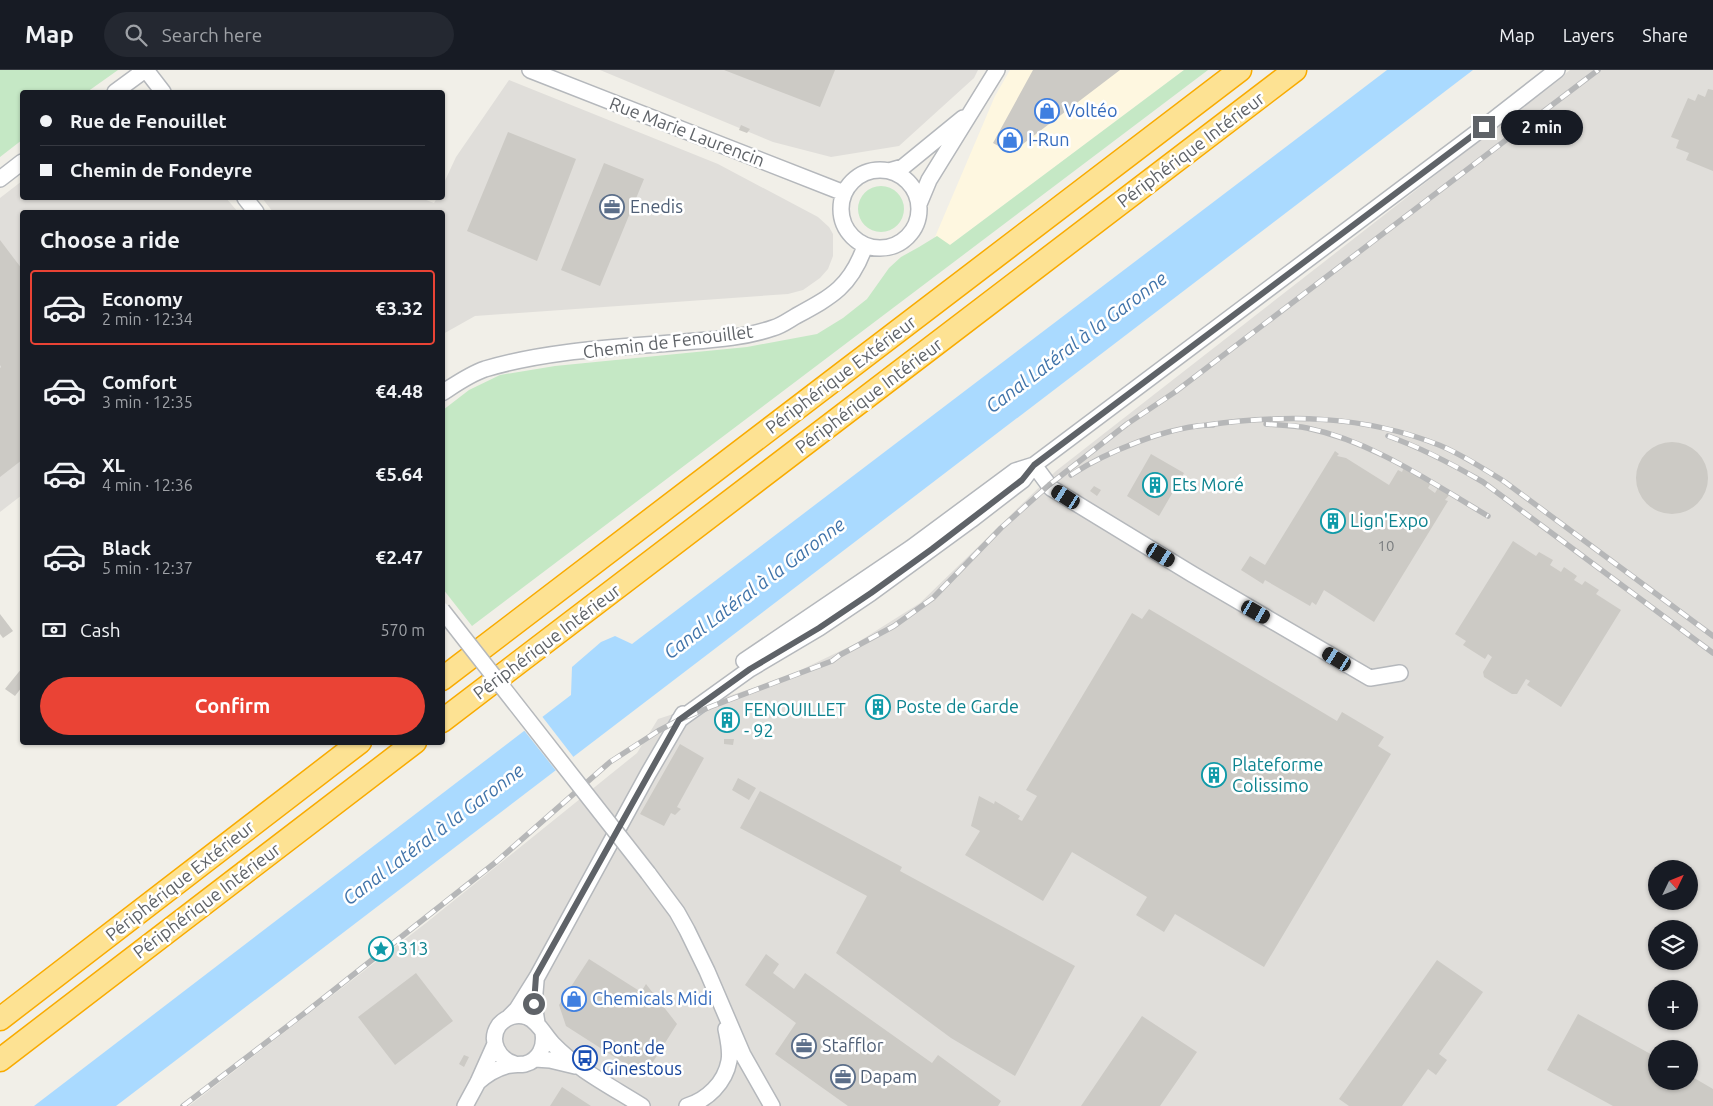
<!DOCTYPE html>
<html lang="en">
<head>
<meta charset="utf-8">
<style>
  :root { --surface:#171b24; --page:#242831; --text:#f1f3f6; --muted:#9ea1a6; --line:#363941; --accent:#ea4335 }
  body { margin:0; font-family:Ubuntu,sans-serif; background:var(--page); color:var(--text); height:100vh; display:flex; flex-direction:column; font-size:19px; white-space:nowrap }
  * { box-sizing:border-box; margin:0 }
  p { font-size:16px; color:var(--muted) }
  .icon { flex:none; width:28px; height:28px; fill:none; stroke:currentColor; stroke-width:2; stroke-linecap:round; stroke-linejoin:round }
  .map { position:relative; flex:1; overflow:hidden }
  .drawer { position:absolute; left:20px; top:140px; width:425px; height:535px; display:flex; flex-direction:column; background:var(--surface); border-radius:5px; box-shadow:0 1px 4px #0004 }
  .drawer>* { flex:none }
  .banner { position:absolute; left:20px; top:20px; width:425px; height:110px; border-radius:5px; box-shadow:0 1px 4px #0004; display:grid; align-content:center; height:110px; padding:0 20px; background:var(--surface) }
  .needle { width:32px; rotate:47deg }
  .fabs { position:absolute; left:1648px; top:790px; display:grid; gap:10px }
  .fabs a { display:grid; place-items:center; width:50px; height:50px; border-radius:50%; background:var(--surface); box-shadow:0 1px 4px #0004; font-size:25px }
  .end { position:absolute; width:22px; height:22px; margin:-11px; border:6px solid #5f6368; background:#fff; box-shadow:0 0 0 2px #fff }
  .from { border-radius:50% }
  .bubble { position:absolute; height:35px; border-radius:18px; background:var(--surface); box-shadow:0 1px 4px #0004; font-size:16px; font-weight:600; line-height:35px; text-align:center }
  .car { position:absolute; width:15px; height:30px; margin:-15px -8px; border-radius:6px; box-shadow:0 0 4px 1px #0007; background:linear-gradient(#222 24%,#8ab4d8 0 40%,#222 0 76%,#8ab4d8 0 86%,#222 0) }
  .banner b { display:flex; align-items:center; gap:18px; height:48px; font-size:19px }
  .banner b+b { border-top:1px solid var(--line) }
  .banner i { width:12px; height:12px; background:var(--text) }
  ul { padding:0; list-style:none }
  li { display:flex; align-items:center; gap:15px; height:75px; margin:0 10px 8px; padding:0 10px; border:2px solid transparent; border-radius:5px }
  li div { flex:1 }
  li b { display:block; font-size:19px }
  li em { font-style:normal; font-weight:600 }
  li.selected { border-color:var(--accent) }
  li>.icon { width:45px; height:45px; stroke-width:1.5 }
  h2 { padding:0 20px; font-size:22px; line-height:60px }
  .pay { display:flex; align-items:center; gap:12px; height:55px; padding:0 20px; font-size:19px }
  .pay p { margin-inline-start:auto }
  .cta { display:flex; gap:10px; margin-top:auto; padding:10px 20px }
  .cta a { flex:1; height:58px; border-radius:30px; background:var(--accent); color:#fff; font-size:20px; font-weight:600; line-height:58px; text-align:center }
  header { display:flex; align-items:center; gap:30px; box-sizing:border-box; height:70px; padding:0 25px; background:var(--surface); border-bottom:1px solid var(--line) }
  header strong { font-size:24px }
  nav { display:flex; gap:28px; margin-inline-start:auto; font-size:18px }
  .search { width:350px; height:45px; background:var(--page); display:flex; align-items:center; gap:12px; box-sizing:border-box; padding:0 18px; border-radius:28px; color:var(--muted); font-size:19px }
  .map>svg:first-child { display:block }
  .commercial { fill:#fef7e0 }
  .industrial { fill:#e0deda; fill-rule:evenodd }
  .green { fill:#c5e8c5 }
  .water { fill:#aadaff }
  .pier { fill:#f1efe8 }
  .building { fill:#cccac5 }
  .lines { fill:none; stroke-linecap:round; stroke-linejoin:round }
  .minor-casing { stroke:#b5b8bc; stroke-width:18 }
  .highway-casing { stroke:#f9ab00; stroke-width:25 }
  .minor { stroke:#fff; stroke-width:15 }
  .highway { stroke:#fde293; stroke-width:22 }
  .rail-casing { stroke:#b6b7b8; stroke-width:5.5 }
  .rail { stroke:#fff; stroke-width:4; stroke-dasharray:11; stroke-linecap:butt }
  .minor-bridge-casing { stroke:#b5b8bc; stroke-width:18; stroke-linecap:butt }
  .minor-bridge { stroke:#fff; stroke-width:15 }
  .route { stroke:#5f6368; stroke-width:6 }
  .labels { text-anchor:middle; stroke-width:5; stroke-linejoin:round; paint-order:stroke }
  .number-label { font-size:15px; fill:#7a7d7f }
  .shop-label { font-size:18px; fill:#366cbe; stroke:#fff; text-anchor:start }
  .street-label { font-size:18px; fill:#5f6368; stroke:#fff }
  .service-label { font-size:18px; fill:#4e5e75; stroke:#fff; text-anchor:start }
  .culture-label { font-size:18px; fill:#0d838f; stroke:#fff; text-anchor:start }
  .transit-label { font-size:18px; fill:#164399; stroke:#fff; text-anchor:start }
  .water-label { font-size:19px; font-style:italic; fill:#4174aa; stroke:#fff }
</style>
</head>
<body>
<header>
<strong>Map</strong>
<div class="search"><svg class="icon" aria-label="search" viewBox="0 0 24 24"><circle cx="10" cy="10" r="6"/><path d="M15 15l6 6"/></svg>Search here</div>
<nav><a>Map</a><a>Layers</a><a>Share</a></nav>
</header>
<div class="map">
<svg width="1713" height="1036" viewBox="0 0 1713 1036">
  <rect width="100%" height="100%" fill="#f1efe8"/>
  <!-- commercial -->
  <path class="commercial" d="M1010 0H1184L950 175 935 167 995 26Z"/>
  <!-- industrial -->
  <path class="industrial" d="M600 0H978L974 8 899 76 831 87 773 72Z
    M1570 0H1713V1036H189L426 853 637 683 658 649 784 608 855 574 920 533 1056 401ZM1656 799H1689V831H1656ZM1656 859H1689V891H1656ZM1656 919H1689V951H1656ZM1656 979H1689V1011H1656Z
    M509 10 718 94 818 147 829 157 833 164V186L828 199 820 208 803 220 788 224 475 246 443 264 442 142H273L262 128H421L434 133 437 128H442L443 115 456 87Z
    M22 111V128H226L238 142H22V425L0 442V128Z"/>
  <!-- green -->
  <path class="green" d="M0 0H118L87 22H22V70L0 87Z
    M1184 0H1208L472 556 443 519V340L469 320 500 305 555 296 747 277 817 264 843 248 867 229 889 198 901 187 919 177 937 166 950 175Z
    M858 139a23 23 0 1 1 46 0a23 23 0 1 1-46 0Z"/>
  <!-- water -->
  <path class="water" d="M1387 0H1473L116 1036H34L571 625 572 597 601 572 615 566 632 574Z"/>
  <!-- pier -->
  <path class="pier" d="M541 645 575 689 557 702 523 659Z"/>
  <!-- building -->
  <path class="building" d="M724 0H835L820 37Z
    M1033 0H1120L1011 83 993 73Z
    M1708 19 1713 20V101L1686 90 1689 83 1676 78 1679 70 1671 67 1688 28 1695 31 1698 24 1705 27Z
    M741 55 750 59 747 63 739 60Z
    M508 62 576 89 537 191 467 161Z
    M604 93 644 109 600 216 561 200Z
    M0 170 22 199V390L0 407V298L1 297 0 295Z
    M1636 408a36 36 0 1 1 72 0a36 36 0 1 1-72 0Z
    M1335 381 1339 384 1337 386 1346 388 1389 415 1398 400 1402 402 1404 397 1431 413 1428 418 1435 423 1438 418 1449 425 1445 430 1448 431 1374 552 1324 520 1316 535 1312 532 1310 536 1265 510 1263 514 1241 500 1250 486 1265 495Z
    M1151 384 1184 403 1159 446 1127 426Z
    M1094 416 1101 420 1097 426 1090 421Z
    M1513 471 1536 486 1539 482 1553 490 1550 495 1561 502 1564 497 1577 506 1574 510 1582 515 1585 511 1599 520 1596 524 1621 540 1561 637 1527 615 1530 611 1526 609 1517 624H1512L1484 607 1483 602 1492 587 1488 584 1485 589 1463 575 1466 571 1455 564Z
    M1149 539 1337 651 1342 642 1384 667 1378 676 1391 684 1264 897 1175 844 1164 862 1136 845 1147 827 1072 782 1043 831 965 785 980 761 971 756 979 726 994 734 995 731 1020 746 1018 749 1022 751 1037 726 1026 720 1132 543 1142 549Z
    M0 544 13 561 3 568 0 564Z
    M22 598V617L15 626 5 619Z
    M870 629 889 640 886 646 867 635Z
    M728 644 732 653 725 655 722 646Z
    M724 669H734L733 675 724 674Z
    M680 674 704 688 677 737 681 739 675 745 671 743 664 756 640 744Z
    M738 708 756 718 749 730 732 720Z
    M760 721 902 797 900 801 1075 896 1015 1006 951 968 836 883 867 826 740 758Z
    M766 884 779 894 773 903 794 919 805 903 932 993 938 985 1001 1031 998 1036H848L775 984 796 953 745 915Z
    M589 889 641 922 646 914 677 954 644 1006 566 956 559 935Z
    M1437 890 1483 922 1439 984 1447 990 1436 1005 1428 999 1402 1036H1349L1339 1029Z
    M416 903 453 951 395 995 358 947Z
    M1578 944 1656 987V1011H1689V1005L1713 1019V1036H1613L1547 1000Z
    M1142 946 1197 982 1160 1036H1081Z
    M464 985 469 987 464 997 459 994Z
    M562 1017 591 1036H550Z"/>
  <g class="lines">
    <defs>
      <path id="minor" d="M146 0 163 22
        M530 0 844 123
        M115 22 145 0
        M841 139a39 39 0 1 1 78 0a39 39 0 1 1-78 0Z
        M889 101 903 97 963 48
        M0 109 22 92
        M245 128 256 142
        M919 134 929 110 997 0
        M442 323C456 314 470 304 485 299 545 281 610 278 672 273 706 270 741 269 773 258 781 256 789 250 796 246 833 226 851 216 865 176
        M1034 395 1051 418 1192 504 1370 608 1400 603
        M744 591 911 478 1015 401 1034 395
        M679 650 750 599 819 558 871 523 971 450 1023 410 1034 395 1484 57 1557 0
        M648 803 677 842 687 860 707 901 743 985 772 1036
        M536 911 534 934 537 953
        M508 948 517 939 537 907 648 704 683 644
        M535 989 550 990 575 996
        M515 994C499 990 488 971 499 955 506 947 517 943 527 947 538 951 545 966 553 974 578 1000 612 1017 642 1036
        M478 1012C486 1005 495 999 506 996 512 994 519 995 525 994 540 990 545 976 543 963
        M465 1036 478 1012 495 974
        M687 1036C707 1030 725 1013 729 991 731 981 728 969 726 959"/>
      <path id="highway" d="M442 609 1240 0
        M442 651 1295 0
        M0 949 360 672
        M0 990 415 672"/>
    </defs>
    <!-- minor casing -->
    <use href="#minor" class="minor-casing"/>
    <!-- highway casing -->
    <use href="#highway" class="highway-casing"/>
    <!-- minor -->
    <use href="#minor" class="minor"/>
    <!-- highway -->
    <use href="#highway" class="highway"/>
    <defs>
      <path id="rail" d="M1266 354C1279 355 1294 355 1307 358 1374 372 1430 412 1488 446
        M1207 355C1287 344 1363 345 1439 375 1463 385 1484 399 1505 412L1713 566
        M1388 366C1422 378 1452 394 1483 412L1713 583
        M1071 405C1106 382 1171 355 1213 355
        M183 1036 306 942 496 792 610 692 658 661 679 650 710 637 832 591 840 585 894 556 933 528 1001 458 1049 415 1127 354 1175 322 1598 0"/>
    </defs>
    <!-- rail casing -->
    <use href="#rail" class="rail-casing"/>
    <!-- rail -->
    <use href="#rail" class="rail"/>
    <defs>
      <path id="minor-bridge" d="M442 540 648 803"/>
    </defs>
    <!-- minor-bridge casing -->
    <use href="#minor-bridge" class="minor-bridge-casing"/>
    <!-- minor-bridge -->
    <use href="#minor-bridge" class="minor-bridge"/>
  </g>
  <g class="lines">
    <!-- route -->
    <path class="route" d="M534 934 536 906 679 650 750 599 819 558 871 523 932 479 1022 410 1034 395 1484 57"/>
  </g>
  <!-- icons -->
  <defs>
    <symbol id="shop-ring" viewBox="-11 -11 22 22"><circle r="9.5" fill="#fff" stroke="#3f7fe0" stroke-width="1.5"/><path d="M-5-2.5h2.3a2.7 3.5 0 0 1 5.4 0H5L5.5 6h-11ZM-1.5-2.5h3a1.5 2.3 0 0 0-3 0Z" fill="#3f7fe0"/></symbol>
    <symbol id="office-ring" viewBox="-11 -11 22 22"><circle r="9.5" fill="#fff" stroke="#5c6f8a" stroke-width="1.5"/><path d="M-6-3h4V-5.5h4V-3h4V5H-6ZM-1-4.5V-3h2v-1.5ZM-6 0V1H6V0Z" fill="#5c6f8a"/></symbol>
    <symbol id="building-ring" viewBox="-11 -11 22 22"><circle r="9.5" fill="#fff" stroke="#0f9aa8" stroke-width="1.5"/><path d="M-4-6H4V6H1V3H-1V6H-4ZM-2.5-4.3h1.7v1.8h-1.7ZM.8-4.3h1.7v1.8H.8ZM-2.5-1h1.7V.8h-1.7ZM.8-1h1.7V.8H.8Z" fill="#0f9aa8"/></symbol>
    <symbol id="sight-ring" viewBox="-11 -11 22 22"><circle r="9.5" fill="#fff" stroke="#0f9aa8" stroke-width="1.5"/><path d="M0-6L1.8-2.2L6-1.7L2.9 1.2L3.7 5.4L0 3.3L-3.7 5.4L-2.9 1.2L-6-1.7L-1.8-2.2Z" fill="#0f9aa8"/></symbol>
    <symbol id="bus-ring" viewBox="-11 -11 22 22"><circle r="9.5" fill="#fff" stroke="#1a4fb4" stroke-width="1.5"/><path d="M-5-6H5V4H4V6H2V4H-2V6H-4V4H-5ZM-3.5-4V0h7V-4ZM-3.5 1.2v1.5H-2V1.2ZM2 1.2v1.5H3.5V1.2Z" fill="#1a4fb4"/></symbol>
  </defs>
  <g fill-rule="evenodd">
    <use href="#shop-ring" x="1033" y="27" width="28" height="28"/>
    <use href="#shop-ring" x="996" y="56" width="28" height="28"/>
    <use href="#office-ring" x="598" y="123" width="28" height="28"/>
    <use href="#building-ring" x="1141" y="401" width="28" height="28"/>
    <use href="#building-ring" x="1319" y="437" width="28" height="28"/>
    <use href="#building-ring" x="864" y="623" width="28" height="28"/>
    <use href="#building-ring" x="713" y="636" width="28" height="28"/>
    <use href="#building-ring" x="1200" y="691" width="28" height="28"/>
    <use href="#sight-ring" x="367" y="865" width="28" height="28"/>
    <use href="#shop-ring" x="560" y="915" width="28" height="28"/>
    <use href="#office-ring" x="790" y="962" width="28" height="28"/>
    <use href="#bus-ring" x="571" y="974" width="28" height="28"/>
    <use href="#office-ring" x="829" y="993" width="28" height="28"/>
  </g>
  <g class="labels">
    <!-- number labels -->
    <g class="number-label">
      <text x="1386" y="481">10</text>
    </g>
    <!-- shop labels -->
    <g class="shop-label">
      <text x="1064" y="47">Voltéo</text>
      <text x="1028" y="76">I-Run</text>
      <text x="592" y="935">Chemicals Midi</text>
    </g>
    <!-- street labels -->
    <g class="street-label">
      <text transform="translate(687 62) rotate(21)" y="6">Rue Marie Laurencin</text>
      <text transform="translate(1191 80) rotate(-37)" y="6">Périphérique Intérieur</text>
      <text transform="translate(668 272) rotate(-7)" y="6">Chemin de Fenouillet</text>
      <text transform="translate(841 305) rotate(-37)" y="6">Périphérique Extérieur</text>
      <text transform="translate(869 326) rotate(-37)" y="6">Périphérique Intérieur</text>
      <text transform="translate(547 572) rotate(-37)" y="6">Périphérique Intérieur</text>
      <text transform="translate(180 811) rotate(-38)" y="6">Périphérique Extérieur</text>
      <text transform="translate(207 831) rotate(-37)" y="6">Périphérique Intérieur</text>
    </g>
    <!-- service labels -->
    <g class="service-label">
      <text x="630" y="143">Enedis</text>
      <text x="822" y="982">Stafflor</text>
      <text x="860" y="1013">Dapam</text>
    </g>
    <!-- culture labels -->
    <g class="culture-label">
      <text x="1172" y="421">Ets Moré</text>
      <text x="1350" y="457">Lign'Expo</text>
      <text x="896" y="643">Poste de Garde</text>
      <text x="744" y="646">FENOUILLET<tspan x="744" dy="21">- 92</tspan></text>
      <text x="1232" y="701">Plateforme<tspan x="1232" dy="21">Colissimo</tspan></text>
      <text x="398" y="885">313</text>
    </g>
    <!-- transit labels -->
    <g class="transit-label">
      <text x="602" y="984">Pont de<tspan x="602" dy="21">Ginestous</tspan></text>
    </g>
    <!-- water labels -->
    <g class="water-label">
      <text transform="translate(1076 272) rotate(-37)" y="7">Canal Latéral à la Garonne</text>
      <text transform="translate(754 518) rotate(-37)" y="7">Canal Latéral à la Garonne</text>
      <text transform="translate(433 764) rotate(-37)" y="7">Canal Latéral à la Garonne</text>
    </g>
  </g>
</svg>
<div class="fabs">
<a><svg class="needle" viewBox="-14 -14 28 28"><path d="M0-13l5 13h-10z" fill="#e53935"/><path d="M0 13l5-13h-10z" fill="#9ea1a6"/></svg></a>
<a><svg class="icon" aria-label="layers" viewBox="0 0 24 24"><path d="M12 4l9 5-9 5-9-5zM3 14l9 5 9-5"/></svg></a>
<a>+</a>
<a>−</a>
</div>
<i class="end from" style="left:534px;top:934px"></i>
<i class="end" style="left:1484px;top:57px"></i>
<div class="bubble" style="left:1501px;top:40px;width:82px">2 min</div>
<i class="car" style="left:1066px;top:427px;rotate:302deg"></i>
<i class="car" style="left:1161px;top:485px;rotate:121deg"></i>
<i class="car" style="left:1256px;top:542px;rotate:120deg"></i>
<i class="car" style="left:1337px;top:589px;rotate:301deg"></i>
<div class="banner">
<b><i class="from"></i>Rue de Fenouillet</b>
<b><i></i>Chemin de Fondeyre</b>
</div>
<section class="drawer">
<h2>Choose a ride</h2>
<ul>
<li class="selected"><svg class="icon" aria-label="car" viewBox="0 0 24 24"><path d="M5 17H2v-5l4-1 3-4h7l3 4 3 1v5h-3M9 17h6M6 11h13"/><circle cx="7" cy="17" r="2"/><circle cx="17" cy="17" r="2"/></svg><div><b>Economy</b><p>2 min · 12:34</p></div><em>€3.32</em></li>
<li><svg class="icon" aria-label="car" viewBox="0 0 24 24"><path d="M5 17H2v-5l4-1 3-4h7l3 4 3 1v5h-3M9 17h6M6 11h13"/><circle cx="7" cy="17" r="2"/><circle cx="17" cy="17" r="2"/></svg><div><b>Comfort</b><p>3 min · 12:35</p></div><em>€4.48</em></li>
<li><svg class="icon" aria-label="car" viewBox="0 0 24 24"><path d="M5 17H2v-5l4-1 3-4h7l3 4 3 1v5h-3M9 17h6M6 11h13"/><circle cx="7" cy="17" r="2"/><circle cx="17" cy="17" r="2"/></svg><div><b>XL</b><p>4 min · 12:36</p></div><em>€5.64</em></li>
<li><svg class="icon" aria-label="car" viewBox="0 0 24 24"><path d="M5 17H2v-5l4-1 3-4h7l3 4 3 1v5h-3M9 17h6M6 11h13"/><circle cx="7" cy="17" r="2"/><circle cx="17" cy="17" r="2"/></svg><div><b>Black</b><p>5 min · 12:37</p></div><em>€2.47</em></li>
</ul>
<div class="pay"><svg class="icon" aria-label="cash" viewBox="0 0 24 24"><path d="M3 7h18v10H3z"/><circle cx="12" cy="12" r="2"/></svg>Cash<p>570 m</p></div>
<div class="cta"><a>Confirm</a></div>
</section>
</div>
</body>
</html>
